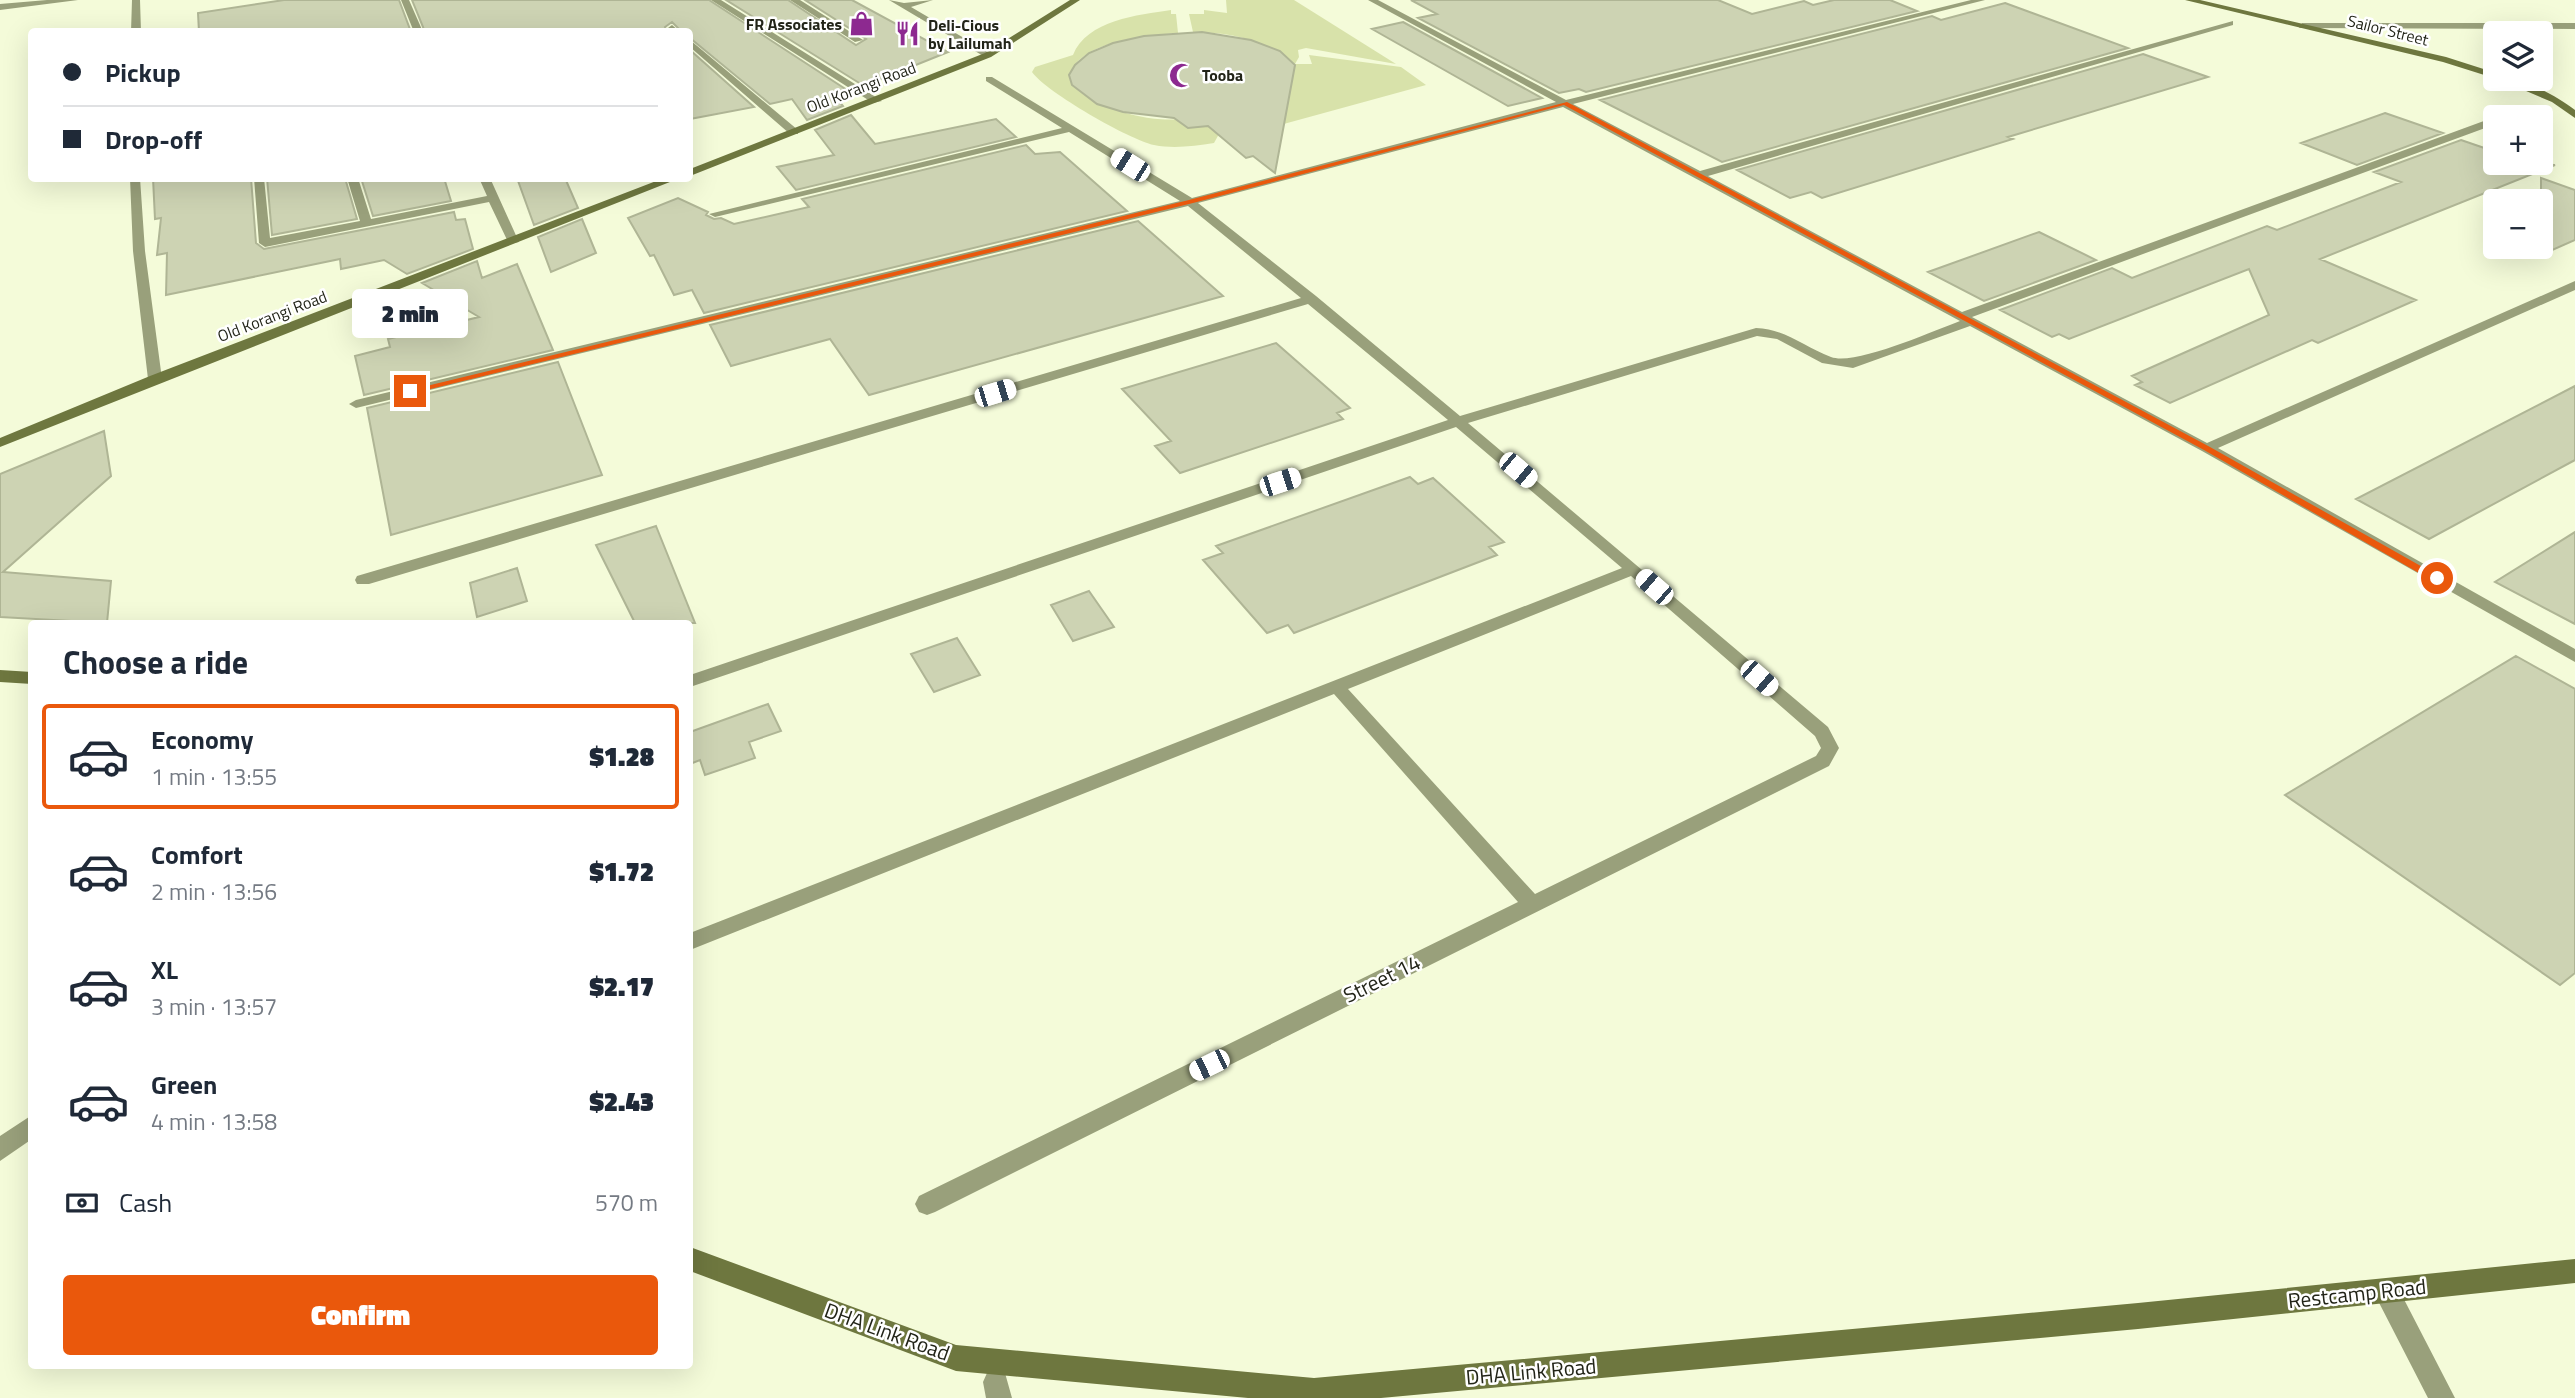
<!DOCTYPE html>
<html lang="en">
<head>
<meta charset="utf-8">
<style>
  :root { --surface:#fff; --page:#f6f6f7; --text:#1f2937; --muted:#747a83; --line:#e0e1e3; --accent:#ea580c }
  body { margin:0; font-family:"Titillium Web",sans-serif; background:var(--page); color:var(--text); height:100vh; display:flex; flex-direction:column; font-size:26px; white-space:nowrap }
  * { box-sizing:border-box; margin:0 }
  p { font-size:23px; color:var(--muted) }
  .icon { flex:none; width:38px; height:38px; fill:none; stroke:currentColor; stroke-width:2; stroke-linecap:round; stroke-linejoin:round }
  .map { position:relative; flex:1; overflow:hidden }
  .side { position:absolute; left:28px; top:620px; width:665px; height:749px; display:flex; flex-direction:column; background:var(--surface); border-radius:7px; box-shadow:0 7px 28px #0002 }
  .side>* { flex:none }
  .guide { position:absolute; left:28px; top:28px; width:665px; height:154px; border-radius:7px; box-shadow:0 7px 28px #0002; display:grid; align-content:center; height:154px; padding:0 35px; background:var(--surface) }
  .fabs { position:absolute; left:2483px; top:21px; display:grid; gap:14px }
  .fabs a { display:grid; place-items:center; width:70px; height:70px; border-radius:7px; background:var(--surface); box-shadow:0 7px 28px #0002; font-size:35px }
  .end { position:absolute; width:32px; height:32px; margin:-16px; border:9px solid #ea580c; background:#fff; box-shadow:0 0 0 4px #fff }
  .from { border-radius:50% }
  .bubble { position:absolute; height:49px; border-radius:7px; background:var(--surface); box-shadow:0 7px 28px #0002; font-size:23px; font-weight:800; line-height:49px; text-align:center }
  .car { position:absolute; width:21px; height:42px; margin:-21px -10px; border-radius:9px; box-shadow:0 0 5px 2px #0007; background:linear-gradient(#fff 24%,#345 0 40%,#fff 0 76%,#345 0 86%,#fff 0) }
  .guide b { display:flex; align-items:center; gap:24px; height:66px; font-size:26px }
  .guide b+b { border-top:2px solid var(--line) }
  .guide i { width:18px; height:18px; background:var(--text) }
  ul { padding:0; list-style:none }
  li { display:flex; align-items:center; gap:21px; height:105px; margin:0 14px 10px; padding:0 21px; border:4px solid transparent; border-radius:7px }
  li div { flex:1 }
  li b { display:block; font-size:26px }
  li em { font-style:normal; font-weight:800 }
  li.active { border-color:var(--accent) }
  li>.icon { width:63px; height:63px; stroke-width:1.5 }
  h2 { padding:0 35px; font-size:32px; line-height:84px }
  .pay { display:flex; align-items:center; gap:18px; height:77px; padding:0 35px; font-size:26px }
  .pay p { margin-inline-start:auto }
  .primary-button { display:flex; gap:14px; margin-top:auto; padding:14px 35px }
  .primary-button a { flex:1; height:80px; border-radius:7px; background:var(--accent); color:#fff; font-size:28px; font-weight:800; line-height:80px; text-align:center }
  .map>svg:first-child { display:block }
  .green { fill:#d8e2aa }
  .building { fill:#cdd3b3; stroke:#afb595; stroke-width:2 }
  .lines { fill:none; stroke-linecap:round; stroke-linejoin:round }
  .lane { fill:#99a07b; fill-rule:evenodd }
  .street { fill:#99a07b; fill-rule:evenodd }
  .secondary { fill:#6e773f; fill-rule:evenodd }
  .route { fill:#ea580c }
  .labels { text-anchor:middle; stroke-width:5; stroke-linejoin:round; paint-order:stroke }
  .far-poi-label { font-size:16px; font-weight:bold; fill:#222418; stroke:#fff; text-anchor:start }
  .far-street-label { font-size:16px; fill:#222418; stroke:#fff }
  .near-street-label { font-size:21px; fill:#222418; stroke:#fff }
</style>
</head>
<body>
<div class="map">
<svg width="2575" height="1398" viewBox="0 0 2575 1398">
  <rect width="100%" height="100%" fill="#f4fbd9"/>
  <!-- green -->
  <path class="green" d="M1226 0H1294L1396 64 1306 48 1298 50 1299 57 1295 64H1312L1309 55 1401 67 1426 85 1225 140 1217 129 1219 134 1214 143C1194 146 1174 149 1154 145 1130 140 1046 92 1032 72L1035 67 1073 55C1087 20 1138 15 1171 10V14H1176L1178 33C1150 35 1074 41 1070 78 1078 106 1161 127 1185 117 1219 104 1256 77 1289 59 1261 39 1227 32 1193 32L1189 14H1204V10L1227 13Z"/>
  <!-- building -->
  <path class="building" d="M284 0H399L411 32H199L198 13Z
    M412 0H709L850 92 836 97 843 106 807 120 792 99 770 104 690 38V32H682L672 22 665 27 667 32H425Z
    M726 0H788L856 45 866 39 805 0H852L948 52 864 86Z
    M1411 0H1718L1752 14 1804 1 1813 5 1834 0H1890L1917 11 1586 92 1579 89 1559 93 1418 18 1437 14Z
    M2005 3 2128 48 1722 162 1600 100 1932 16 1941 20Z
    M1403 22 1542 98 1508 106 1372 29Z
    M1202 32 1251 40 1280 51 1295 65 1275 173 1253 156 1246 158 1208 126 1188 128 1174 118 1123 112 1097 104 1072 85 1069 75 1075 65 1089 53 1113 43 1144 36Z
    M690 50 754 107 690 119Z
    M2143 54 2208 77 2008 137 2013 139 1822 198 1811 192 1790 198 1737 170Z
    M2385 113 2443 133 2357 165 2301 143Z
    M851 115 875 144 996 119 1016 137 796 190 777 167 834 155 815 130Z
    M2461 140 2496 152V163L2555 165 2320 259 2416 300 2318 343 2312 340 2170 403 2135 385 2142 382 2132 376 2269 315 2249 269 2069 339 2059 334 2052 337 2000 310 2112 268 2132 278 2267 226 2277 230 2401 182 2374 172Z
    M1026 145 1035 154 1060 152 1127 211 704 313 692 290 674 295 654 255 650 256 628 218 678 198 708 212 706 215 714 219 721 218 734 224 809 207 802 199Z
    M153 178H251L256 243 264 249 454 212 456 220 465 219 473 249 407 274 384 260 341 269 340 259 166 295 167 253 157 255 161 218 155 219Z
    M267 178H345L357 219 272 235Z
    M361 178H444L451 201 373 216Z
    M517 178H565L578 208 534 225Z
    M2541 178 2575 190V240L2541 255Z
    M582 219 596 253 551 272 538 237Z
    M1138 221 1223 296 869 395 830 339 731 366 710 325Z
    M2039 232 2096 260 1984 301 1928 272Z
    M477 261 482 278 517 264 553 350 364 395 355 356 390 347 388 339 479 317 422 283Z
    M1276 343 1350 408 1337 413 1343 419 1180 473 1155 446 1171 441 1122 389Z
    M558 362 602 475 391 535 367 408Z
    M2575 386V460L2429 539 2356 499Z
    M104 431 111 476 3 572 111 581 107 623 0 617V474Z
    M1410 477 1418 484 1433 478 1504 542 1489 547 1497 555 1294 633 1288 625 1267 633 1203 560 1223 553 1216 546Z
    M656 526 695 623H635L596 545Z
    M2575 532V624L2495 582Z
    M517 568 527 601 477 617 470 583Z
    M1089 591 1114 627 1073 641 1051 605Z
    M957 638 980 675 934 692 911 654Z
    M2516 656 2575 689V973L2560 985 2285 795Z
    M768 704 781 731 749 742 755 758 705 775 700 760 690 764V732Z"/>
  <g class="lines">
    <!-- lane -->
    <path class="lane" d="M47 0H78L0 10V4Z
      M711 0H721L882 101 873 103Z
      M790 0H800L863 40 855 42Z"/>
    <!-- street -->
    <path class="street" d="M132 0H140L141 32H131Z
      M401 0H409L423 32H414Z
      M889 0 904 3 933 0 911 7 993 55 985 57Z
      M1368 0H1378L1566 100 1971 0H1985L1573 104 1700 171 2233 21V25L1708 176 1962 312 2492 118 2497 117 2496 124 1972 317 2207 443 2575 281V290L2218 448 2575 649V662L2202 451 1970 326 1853 368 1822 363 1777 339 1757 336 1468 423 1828 727 1839 748 1829 766 935 1212 927 1215 919 1212 915 1204 919 1196 1518 902 1334 694 690 950V933L1622 568 1456 427 690 687V675L1448 420 1308 304 369 584H357L355 580 357 576 1301 298 1188 206 356 408 349 404 356 400 1180 201 1069 132 715 217 709 214 1062 128 986 81V77H992L1192 198 1556 102ZM1563 107 1960 321C1933 331 1855 366 1831 357 1804 347 1786 329 1756 328L1460 416 1316 296 1198 203ZM1631 576 1815 736 1821 748 1816 756 1535 894 1348 689Z
      M2302 23H2575V29L2299 28Z
      M672 25 680 32H670L668 28Z
      M690 40 798 130V134H790L690 47Z
      M2522 107 2526 108V112L2512 117H2499Z
      M130 178H140L145 251 162 379 155 383 148 379 133 251Z
      M254 178H264L270 238 360 221 347 178H358L371 219 487 196 479 178H490L519 242 509 244 489 202 265 247 259 243Z
      M32 1115V1139L0 1161V1136Z
      M2386 1279 2395 1282 2455 1398H2428L2373 1291 2377 1282Z
      M996 1369 1005 1373 1012 1398H986L983 1382 987 1373Z"/>
    <!-- secondary -->
    <path class="secondary" d="M1070 0H1080L991 57 690 176V169L985 53Z
      M2185 0H2200L2446 57 2496 73 2497 79 2443 62Z
      M2498 79C2524 78 2555 95 2575 110V118L2552 102Z
      M664 178H680L0 447V438L150 376Z
      M0 670 32 672V684L0 682Z
      M690 1247 956 1345 1314 1378 2138 1303 2575 1259V1283L2138 1329 1381 1398H1248L956 1371 690 1271Z"/>
  </g>
  <!-- route -->
  <path class="route" d="M1567 102 2210 447 2442 578 2433 581 2204 450 1564 105 1193 203 410 394 406 391 1189 200Z"/>
  <!-- icons -->
  <defs>
    <symbol id="shop-bare" viewBox="-9 -9 18 18"><path d="M-5-2.5h2.3a2.7 3.5 0 0 1 5.4 0H5L5.5 6h-11ZM-1.5-2.5h3a1.5 2.3 0 0 0-3 0Z" fill="#8d2990" stroke="#fff" stroke-width="2.5" paint-order="stroke"/></symbol>
    <symbol id="restaurant-bare" viewBox="-9 -9 18 18"><path d="M-5-6h1v4h1v-4h1v4h1v-4h1v5L-1.5 .5V6h-2V.5L-5-1ZM5-6V6H3V1.5H1.5Q1.5-4 5-6Z" fill="#8d2990" stroke="#fff" stroke-width="2.5" paint-order="stroke"/></symbol>
    <symbol id="mosque-bare" viewBox="-9 -9 18 18"><path d="M3.5-4.9A6 6 0 1 0 3.5 4.9A5 5 0 1 1 3.5-4.9Z" fill="#8d2990" stroke="#fff" stroke-width="2.5" paint-order="stroke"/></symbol>
  </defs>
  <g fill-rule="evenodd">
    <use href="#shop-bare" x="844" y="6" width="35" height="35"/>
    <use href="#restaurant-bare" x="890" y="16" width="35" height="35"/>
    <use href="#mosque-bare" x="1164" y="58" width="35" height="35"/>
  </g>
  <g class="labels">
    <!-- far-poi labels -->
    <g class="far-poi-label">
      <text x="842" y="30" text-anchor="end">FR Associates</text>
      <text x="928" y="31">Deli-Cious<tspan x="928" dy="18">by Lailumah</tspan></text>
      <text x="1202" y="81">Tooba</text>
    </g>
    <!-- far-street labels -->
    <g class="far-street-label">
      <text transform="translate(2388 30) rotate(14)" y="6">Sailor Street</text>
      <text transform="translate(861 87) rotate(-21)" y="6">Old Korangi Road</text>
      <text transform="translate(272 316) rotate(-21)" y="6">Old Korangi Road</text>
    </g>
    <!-- near-street labels -->
    <g class="near-street-label">
      <text transform="translate(1382 979) rotate(-26)" y="7">Street 14</text>
      <text transform="translate(2357 1294) rotate(-6)" y="7">Restcamp Road</text>
      <text transform="translate(887 1332) rotate(20)" y="7">DHA Link Road</text>
      <text transform="translate(1531 1372) rotate(-5)" y="7">DHA Link Road</text>
    </g>
  </g>
</svg>
<div class="fabs">
<a><svg class="icon" aria-label="layers" viewBox="0 0 24 24"><path d="M12 4l9 5-9 5-9-5zM3 14l9 5 9-5"/></svg></a>
<a>+</a>
<a>−</a>
</div>
<i class="end from" style="left:2437px;top:578px"></i>
<i class="end" style="left:410px;top:391px"></i>
<div class="bubble" style="left:352px;top:289px;width:116px">2 min</div>
<i class="car" style="left:1130px;top:165px;rotate:302deg"></i>
<i class="car" style="left:995px;top:393px;rotate:73deg"></i>
<i class="car" style="left:1518px;top:470px;rotate:130deg"></i>
<i class="car" style="left:1280px;top:482px;rotate:72deg"></i>
<i class="car" style="left:1654px;top:587px;rotate:311deg"></i>
<i class="car" style="left:1759px;top:678px;rotate:131deg"></i>
<i class="car" style="left:1209px;top:1065px;rotate:244deg"></i>
<div class="guide">
<b><i class="from"></i>Pickup</b>
<b><i></i>Drop-off</b>
</div>
<section class="side">
<h2>Choose a ride</h2>
<ul>
<li class="active"><svg class="icon" aria-label="car" viewBox="0 0 24 24"><path d="M5 17H2v-5l4-1 3-4h7l3 4 3 1v5h-3M9 17h6M6 11h13"/><circle cx="7" cy="17" r="2"/><circle cx="17" cy="17" r="2"/></svg><div><b>Economy</b><p>1 min · 13:55</p></div><em>$1.28</em></li>
<li><svg class="icon" aria-label="car" viewBox="0 0 24 24"><path d="M5 17H2v-5l4-1 3-4h7l3 4 3 1v5h-3M9 17h6M6 11h13"/><circle cx="7" cy="17" r="2"/><circle cx="17" cy="17" r="2"/></svg><div><b>Comfort</b><p>2 min · 13:56</p></div><em>$1.72</em></li>
<li><svg class="icon" aria-label="car" viewBox="0 0 24 24"><path d="M5 17H2v-5l4-1 3-4h7l3 4 3 1v5h-3M9 17h6M6 11h13"/><circle cx="7" cy="17" r="2"/><circle cx="17" cy="17" r="2"/></svg><div><b>XL</b><p>3 min · 13:57</p></div><em>$2.17</em></li>
<li><svg class="icon" aria-label="car" viewBox="0 0 24 24"><path d="M5 17H2v-5l4-1 3-4h7l3 4 3 1v5h-3M9 17h6M6 11h13"/><circle cx="7" cy="17" r="2"/><circle cx="17" cy="17" r="2"/></svg><div><b>Green</b><p>4 min · 13:58</p></div><em>$2.43</em></li>
</ul>
<div class="pay"><svg class="icon" aria-label="cash" viewBox="0 0 24 24"><path d="M3 7h18v10H3z"/><circle cx="12" cy="12" r="2"/></svg>Cash<p>570 m</p></div>
<div class="primary-button"><a>Confirm</a></div>
</section>
</div>
</body>
</html>
